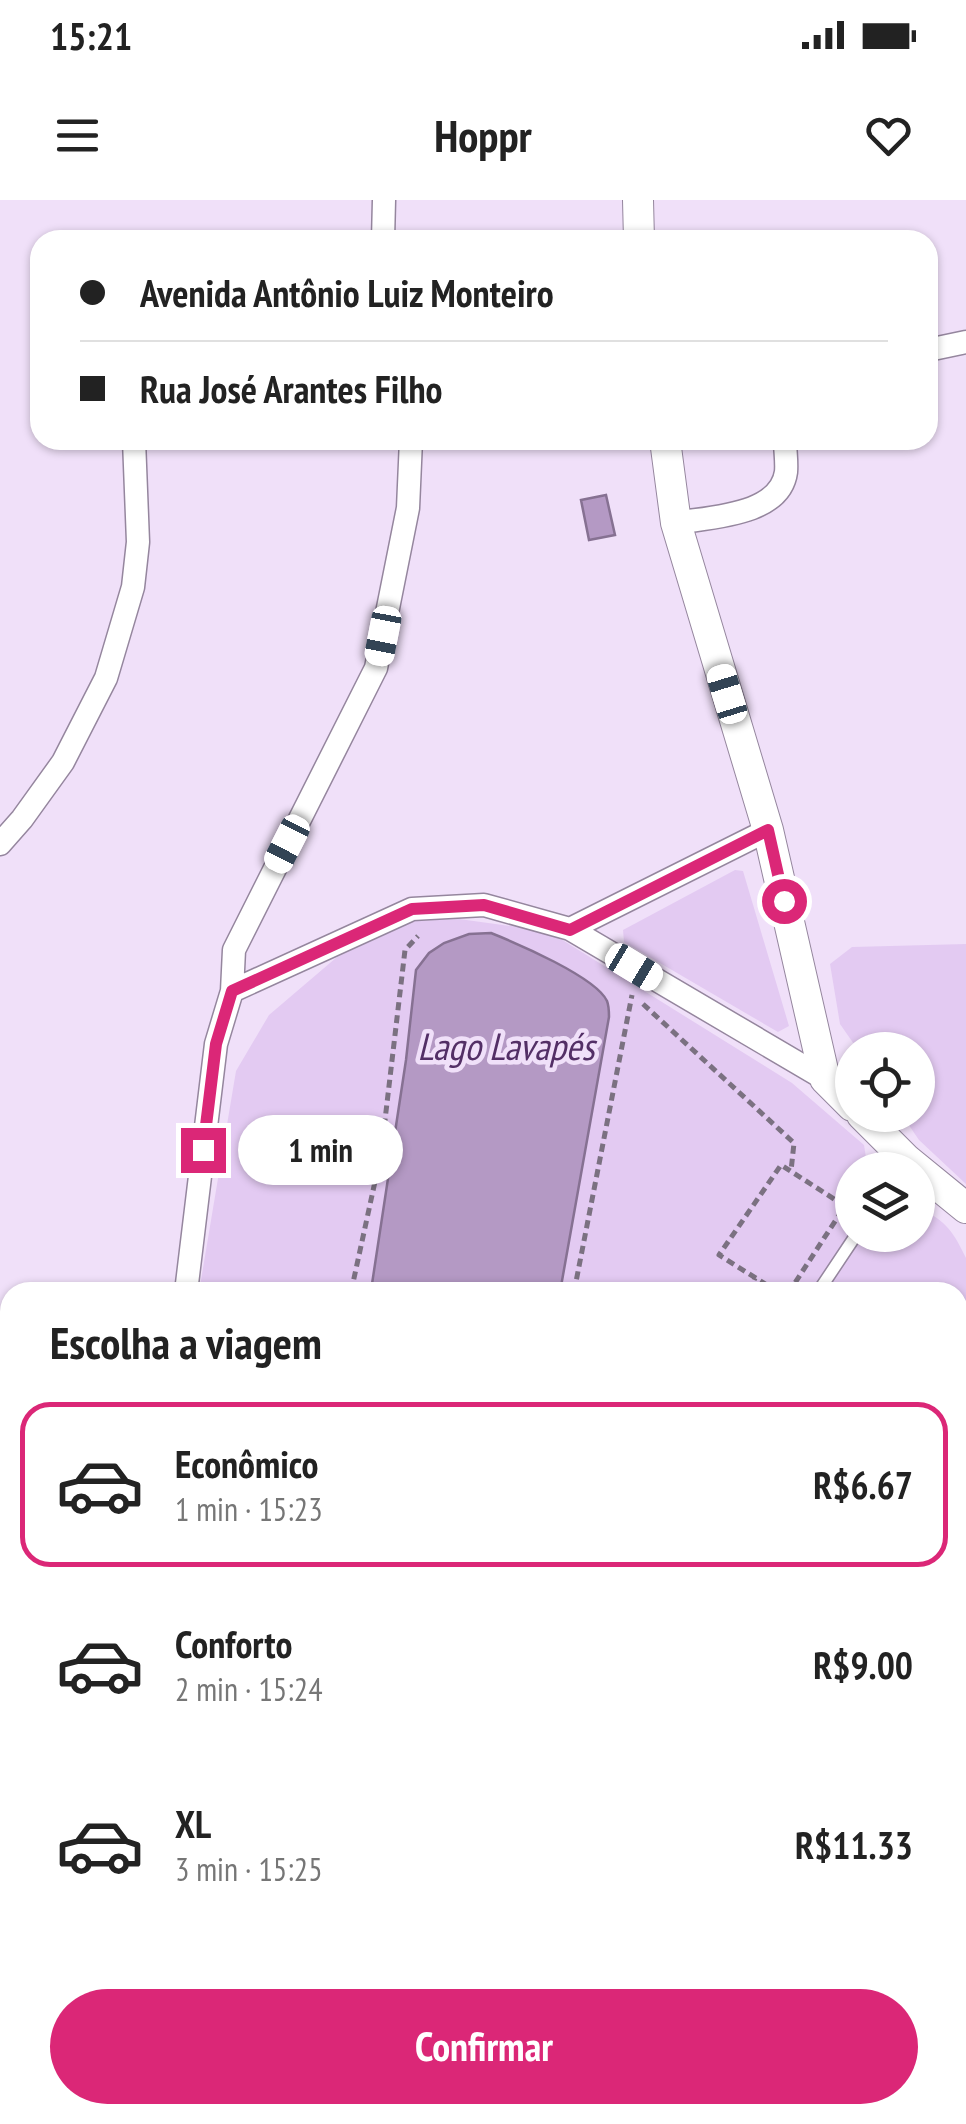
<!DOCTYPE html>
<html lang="pt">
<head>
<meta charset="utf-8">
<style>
  :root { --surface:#fff; --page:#f6f6f6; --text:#222; --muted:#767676; --line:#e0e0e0; --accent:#db2777 }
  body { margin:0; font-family:"PT Sans Narrow",sans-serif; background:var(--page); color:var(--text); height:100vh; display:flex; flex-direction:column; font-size:38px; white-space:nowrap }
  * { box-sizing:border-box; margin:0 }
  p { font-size:32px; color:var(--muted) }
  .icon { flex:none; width:55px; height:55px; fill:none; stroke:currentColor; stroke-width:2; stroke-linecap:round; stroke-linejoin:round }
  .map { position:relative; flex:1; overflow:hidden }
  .drawer { position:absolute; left:0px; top:1082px; width:968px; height:842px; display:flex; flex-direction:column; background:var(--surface); border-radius:30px 30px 0 0; box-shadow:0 2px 8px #0004 }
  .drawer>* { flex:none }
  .hud { position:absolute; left:30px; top:30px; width:908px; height:220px; border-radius:30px; box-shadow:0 2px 8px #0004; display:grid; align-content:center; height:220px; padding:0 50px; background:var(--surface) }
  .tools { position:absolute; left:835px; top:832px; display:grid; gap:20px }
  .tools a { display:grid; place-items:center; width:100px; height:100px; border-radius:50%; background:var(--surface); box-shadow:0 2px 8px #0004; font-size:50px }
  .end { position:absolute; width:45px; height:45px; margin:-22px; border:12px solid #db2777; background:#fff; box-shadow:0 0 0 5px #fff }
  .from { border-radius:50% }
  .bubble { position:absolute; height:70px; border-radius:35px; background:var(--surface); box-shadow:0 2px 8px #0004; font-size:32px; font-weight:700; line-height:70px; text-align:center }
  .car { position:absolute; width:30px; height:60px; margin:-30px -15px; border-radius:12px; box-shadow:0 0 8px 2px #0007; background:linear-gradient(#fff 24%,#345 0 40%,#fff 0 76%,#345 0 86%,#fff 0) }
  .hud b { display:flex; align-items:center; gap:35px; height:95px; font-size:38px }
  .hud b+b { border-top:2px solid var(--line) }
  .hud i { width:25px; height:25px; background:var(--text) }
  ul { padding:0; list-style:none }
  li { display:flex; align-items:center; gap:30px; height:165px; margin:0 20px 15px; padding:0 30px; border:5px solid transparent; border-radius:30px }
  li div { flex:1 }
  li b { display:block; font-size:38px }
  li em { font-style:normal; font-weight:700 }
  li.on { border-color:var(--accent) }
  li>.icon { width:90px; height:90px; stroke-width:1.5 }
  h2 { padding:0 50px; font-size:45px; line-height:120px }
  .cta { display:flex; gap:20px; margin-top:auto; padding:20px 50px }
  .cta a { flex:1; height:115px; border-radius:60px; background:var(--accent); color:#fff; font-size:40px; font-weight:700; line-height:115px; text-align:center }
  .status { display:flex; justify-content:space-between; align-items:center; height:70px; padding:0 50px; background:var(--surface); direction:ltr }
  .status svg { height:28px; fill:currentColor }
  header { display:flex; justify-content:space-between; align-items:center; height:130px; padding:0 50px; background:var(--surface); font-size:45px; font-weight:700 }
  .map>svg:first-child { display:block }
  .green { fill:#e3caf2 }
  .water { fill:#b499c4; stroke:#867192; stroke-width:2.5 }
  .building { fill:#c2b3cc }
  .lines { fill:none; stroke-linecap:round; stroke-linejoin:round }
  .service-casing { stroke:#95869e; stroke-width:14 }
  .minor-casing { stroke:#95869e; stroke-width:25 }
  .tertiary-casing { stroke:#95869e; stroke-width:32 }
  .path { stroke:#7b7181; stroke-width:5; stroke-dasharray:8 5; stroke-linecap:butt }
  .service { stroke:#fff; stroke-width:11 }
  .minor { stroke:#fff; stroke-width:22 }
  .tertiary { stroke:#fff; stroke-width:30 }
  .route { stroke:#db2777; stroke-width:12 }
  .labels { text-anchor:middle; stroke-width:9; stroke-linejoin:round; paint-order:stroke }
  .water-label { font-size:38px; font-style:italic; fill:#532f66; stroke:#f0e0f9 }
</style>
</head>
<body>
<div class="status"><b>15:21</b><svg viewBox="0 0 49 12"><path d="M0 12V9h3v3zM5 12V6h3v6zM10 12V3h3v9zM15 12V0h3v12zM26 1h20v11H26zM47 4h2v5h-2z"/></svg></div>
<header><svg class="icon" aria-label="menu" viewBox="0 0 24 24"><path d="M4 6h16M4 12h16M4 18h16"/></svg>Hoppr<svg class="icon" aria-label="heart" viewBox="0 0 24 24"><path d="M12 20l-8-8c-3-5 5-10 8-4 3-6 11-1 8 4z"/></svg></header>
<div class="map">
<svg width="966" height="1924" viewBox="0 0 966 1924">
  <rect width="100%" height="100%" fill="#f0e0f9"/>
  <!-- green -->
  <path class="green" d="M735 670 743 671 789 826 778 832 624 742 623 730Z
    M459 719 548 731 792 883 864 945 868 970H852V1035H918V1010L920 1009C946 1020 954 1033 966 1058V1232L958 1252V1092H199L236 871 269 815 337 757 415 721Z
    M966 744V984L919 940 902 915H918V850H858L840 824 830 764 852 747Z"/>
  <!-- water -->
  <path class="water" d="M606 295 615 335 589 340 581 300Z
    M491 733C516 743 596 777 607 801 609 806 609 812 609 817L560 1092H366L372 1084 406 860 416 770 429 753 444 743 469 734Z"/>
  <!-- building -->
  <path class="building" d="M966 1372V1499L958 1513V1387Z
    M10 1503V1545L0 1554V1512Z
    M0 1555 10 1566V1599L0 1607Z"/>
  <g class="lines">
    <defs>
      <path id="service" d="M818 1092 856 1035
        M958 1338 966 1324
        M958 1561 966 1546
        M958 1575V1583"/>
      <path id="minor" d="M383 40 384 0
        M928 150 966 142
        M676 323C709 317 780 316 786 272 787 262 785 250 785 240
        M0 644 22 619 63 562 106 478 133 387 138 342 134 240
        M570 729 768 630
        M232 791 412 709 484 705 570 729 825 879
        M186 1092 216 844 232 791 234 750 376 468 408 308 411 240
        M0 1661 10 1650
        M958 1732 966 1726
        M0 1753 10 1756"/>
      <path id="tertiary" d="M638 0 639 40
        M665 240 676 323 768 630 825 879 852 906
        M862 915 907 960 966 1008"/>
    </defs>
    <!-- service casing -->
    <use href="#service" class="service-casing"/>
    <!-- minor casing -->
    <use href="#minor" class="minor-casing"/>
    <!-- tertiary casing -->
    <use href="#tertiary" class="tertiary-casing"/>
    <!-- path -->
    <path class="path" d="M643 804 794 943 791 971
      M351 1092 381 954 405 750 418 736
      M574 1092 632 795
      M749 1092 755 1078
      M778 1092 719 1055 781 965 845 1006 789 1092"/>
    <!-- service -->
    <use href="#service" class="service"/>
    <!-- minor -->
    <use href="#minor" class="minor"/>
    <!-- tertiary -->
    <use href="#tertiary" class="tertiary"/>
  </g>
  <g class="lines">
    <!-- route -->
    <path class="route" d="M203 950 216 844 232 791 412 709 484 705 570 730 768 630 784 701"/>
  </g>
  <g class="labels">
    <!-- water labels -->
    <g class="water-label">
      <text x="506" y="860">Lago Lavapés</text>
    </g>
  </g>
</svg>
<div class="tools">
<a><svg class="icon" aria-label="locate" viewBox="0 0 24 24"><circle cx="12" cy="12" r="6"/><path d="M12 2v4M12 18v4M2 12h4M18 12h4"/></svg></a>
<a><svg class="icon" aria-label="layers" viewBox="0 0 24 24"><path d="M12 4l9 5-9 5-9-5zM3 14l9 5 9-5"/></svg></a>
</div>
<i class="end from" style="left:784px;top:701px"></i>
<i class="end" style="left:203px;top:950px"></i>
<div class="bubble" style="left:238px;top:915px;width:165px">1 min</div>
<i class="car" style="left:383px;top:436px;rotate:191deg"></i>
<i class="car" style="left:727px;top:494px;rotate:343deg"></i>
<i class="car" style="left:287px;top:644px;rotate:207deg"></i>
<i class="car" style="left:634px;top:767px;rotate:121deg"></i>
<div class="hud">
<b><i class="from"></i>Avenida Antônio Luiz Monteiro</b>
<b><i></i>Rua José Arantes Filho</b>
</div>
<section class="drawer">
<h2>Escolha a viagem</h2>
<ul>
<li class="on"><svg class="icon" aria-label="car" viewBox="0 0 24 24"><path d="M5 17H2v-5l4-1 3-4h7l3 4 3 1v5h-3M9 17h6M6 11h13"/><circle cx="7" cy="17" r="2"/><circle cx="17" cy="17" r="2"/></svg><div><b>Econômico</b><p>1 min · 15:23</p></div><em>R$6.67</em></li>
<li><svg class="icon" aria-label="car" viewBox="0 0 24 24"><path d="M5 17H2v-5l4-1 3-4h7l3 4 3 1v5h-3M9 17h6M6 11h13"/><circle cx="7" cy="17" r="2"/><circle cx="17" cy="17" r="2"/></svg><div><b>Conforto</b><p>2 min · 15:24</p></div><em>R$9.00</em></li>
<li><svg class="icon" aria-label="car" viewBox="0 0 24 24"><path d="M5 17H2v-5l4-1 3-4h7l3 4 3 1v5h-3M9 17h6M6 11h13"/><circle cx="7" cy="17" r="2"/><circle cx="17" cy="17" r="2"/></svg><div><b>XL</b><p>3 min · 15:25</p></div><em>R$11.33</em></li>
</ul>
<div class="cta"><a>Confirmar</a></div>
</section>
</div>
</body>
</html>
